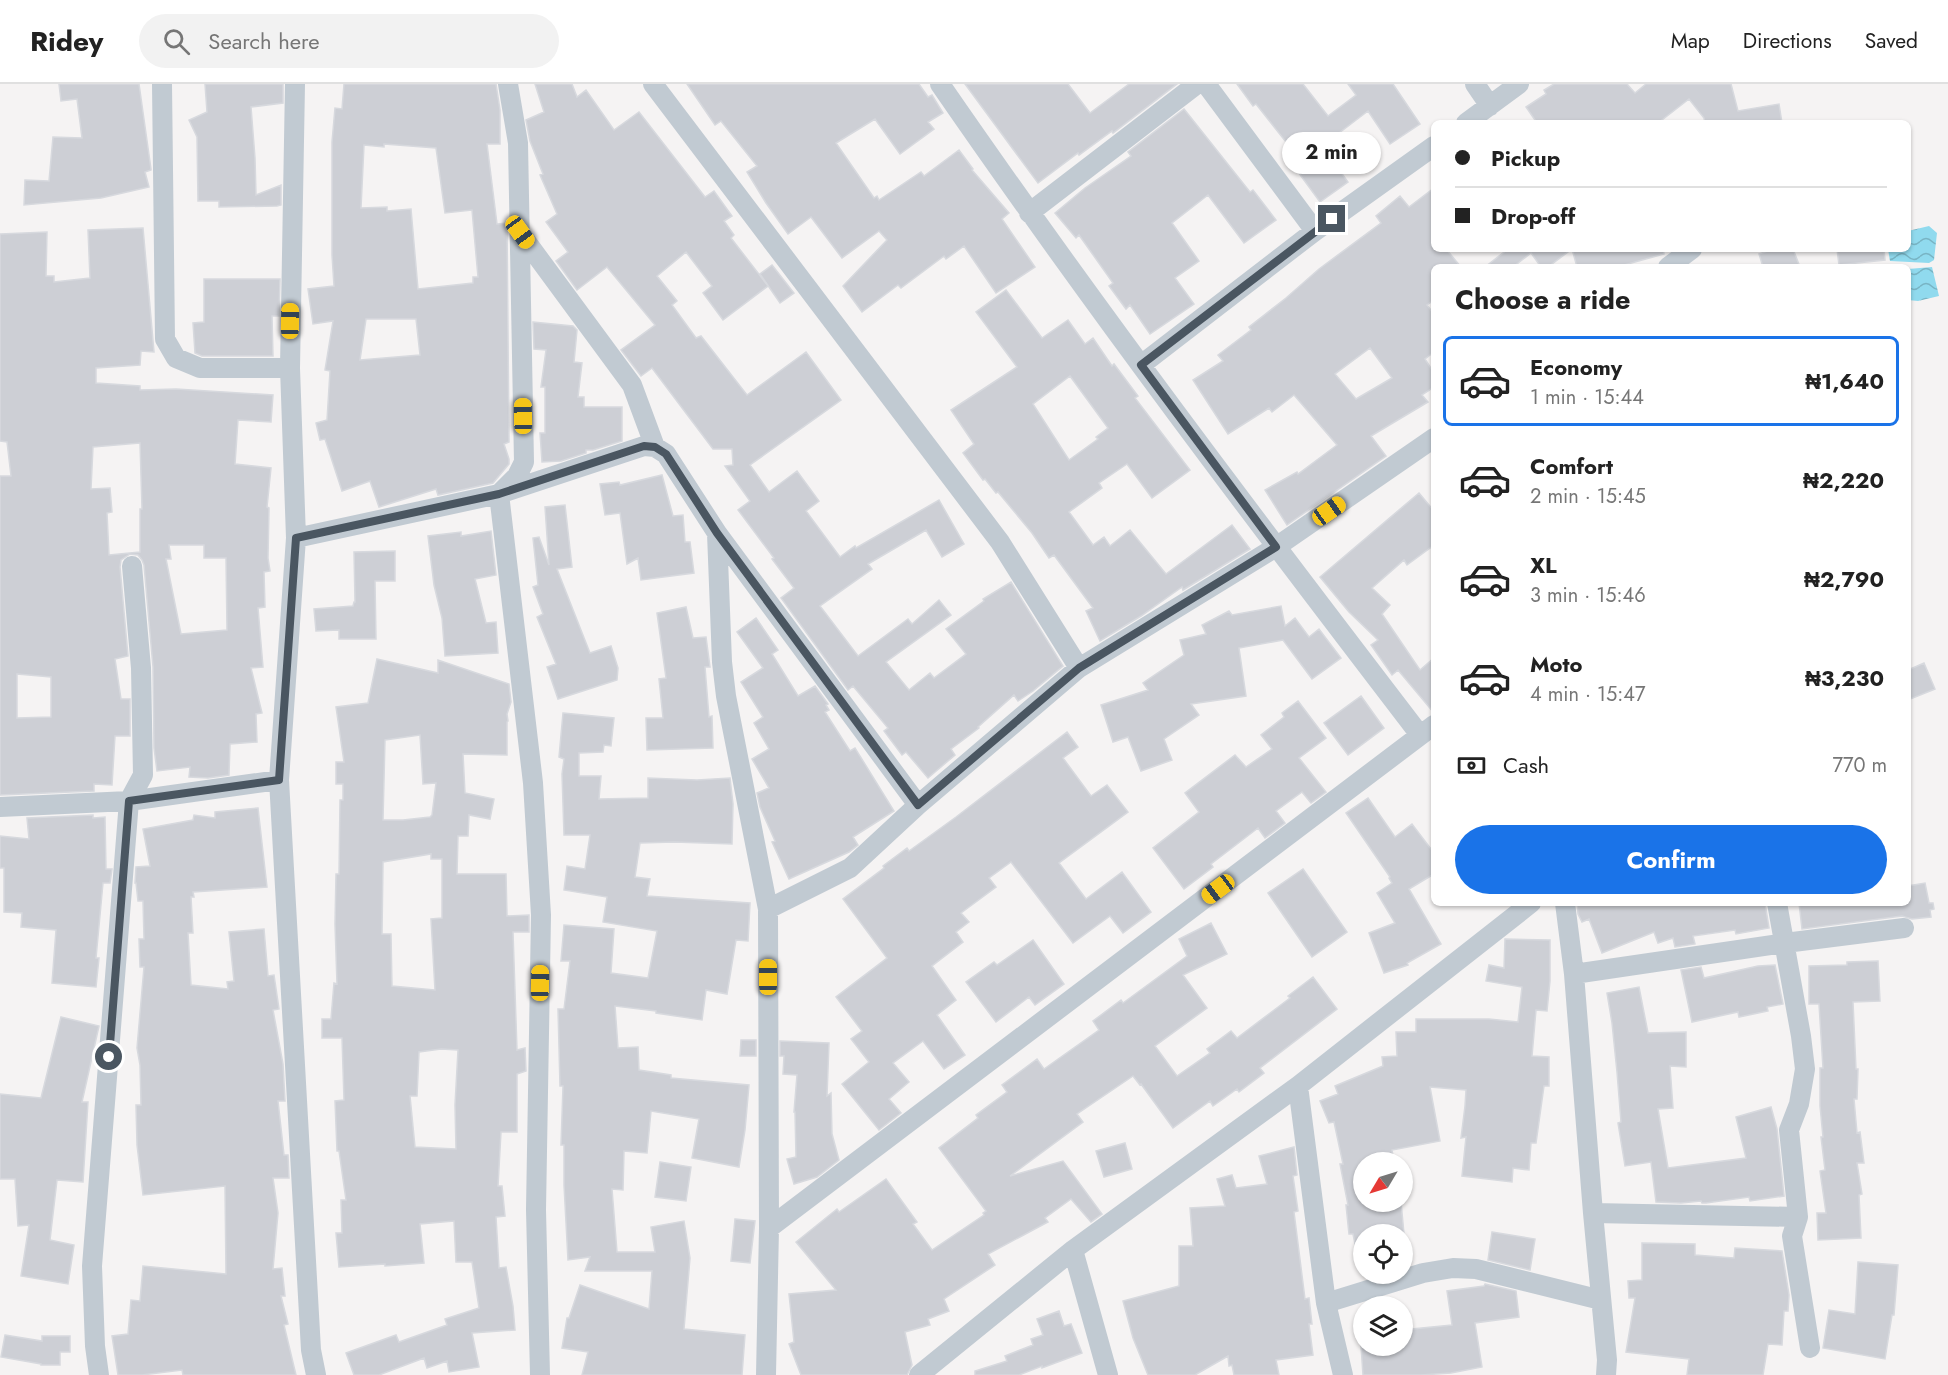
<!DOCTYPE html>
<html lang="en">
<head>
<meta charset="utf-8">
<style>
  :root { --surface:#fff; --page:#f2f2f2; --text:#222; --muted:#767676; --line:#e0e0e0; --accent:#1a73e8 }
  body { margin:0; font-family:Jost,sans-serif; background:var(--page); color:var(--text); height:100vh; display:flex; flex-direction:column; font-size:22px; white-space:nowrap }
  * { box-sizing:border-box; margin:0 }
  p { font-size:20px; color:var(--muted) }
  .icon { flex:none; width:33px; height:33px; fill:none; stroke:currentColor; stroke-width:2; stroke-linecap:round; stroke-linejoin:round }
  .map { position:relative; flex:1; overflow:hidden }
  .panel { position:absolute; left:1431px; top:180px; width:480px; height:642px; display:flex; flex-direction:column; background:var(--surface); border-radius:9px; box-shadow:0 2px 4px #0004 }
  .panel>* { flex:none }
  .hud { position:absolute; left:1431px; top:36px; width:480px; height:132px; border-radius:9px; box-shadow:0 2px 4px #0004; display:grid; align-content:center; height:132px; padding:0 24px; background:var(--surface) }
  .needle { width:39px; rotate:232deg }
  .tools { position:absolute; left:1353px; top:1068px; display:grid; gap:12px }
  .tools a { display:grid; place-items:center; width:60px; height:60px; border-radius:50%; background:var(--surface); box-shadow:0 2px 4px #0004; font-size:30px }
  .end { position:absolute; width:27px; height:27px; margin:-14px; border:8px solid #4a5661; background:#fff; box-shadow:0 0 0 3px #fff }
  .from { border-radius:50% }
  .bubble { position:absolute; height:42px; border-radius:21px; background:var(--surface); box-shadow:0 2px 4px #0004; font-size:20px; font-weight:700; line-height:42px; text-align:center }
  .car { position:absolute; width:18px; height:36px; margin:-18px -9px; border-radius:8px; box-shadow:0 0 4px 2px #0007; background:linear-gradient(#f5c518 24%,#345 0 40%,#f5c518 0 76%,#345 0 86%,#f5c518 0) }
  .hud b { display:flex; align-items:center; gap:21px; height:57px; font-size:22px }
  .hud b+b { border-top:2px solid var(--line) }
  .hud i { width:15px; height:15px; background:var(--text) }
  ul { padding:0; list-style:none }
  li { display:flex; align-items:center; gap:18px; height:90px; margin:0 12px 9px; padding:0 12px; border:3px solid transparent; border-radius:9px }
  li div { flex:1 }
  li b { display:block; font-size:22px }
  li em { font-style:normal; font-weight:700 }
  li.on { border-color:var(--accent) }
  li>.icon { width:54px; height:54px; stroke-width:1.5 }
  h2 { padding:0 24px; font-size:27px; line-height:72px }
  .pay { display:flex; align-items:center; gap:15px; height:66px; padding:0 24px; font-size:22px }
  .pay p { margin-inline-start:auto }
  .primary-button { display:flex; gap:12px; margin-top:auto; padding:12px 24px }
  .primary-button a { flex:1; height:69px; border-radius:36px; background:var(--accent); color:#fff; font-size:24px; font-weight:700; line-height:69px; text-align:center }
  header { display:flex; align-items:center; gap:36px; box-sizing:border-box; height:84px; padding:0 30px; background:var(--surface); border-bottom:2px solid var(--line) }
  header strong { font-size:28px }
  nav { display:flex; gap:33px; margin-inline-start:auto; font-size:21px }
  .search { width:420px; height:54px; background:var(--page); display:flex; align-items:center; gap:15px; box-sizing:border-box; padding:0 21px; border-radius:33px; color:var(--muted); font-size:22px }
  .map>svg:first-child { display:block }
  .water { fill:url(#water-waves) }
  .building { fill:#cdcfd5; stroke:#d7d9de; stroke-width:1.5; fill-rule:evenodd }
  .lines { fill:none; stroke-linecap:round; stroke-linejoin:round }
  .street { stroke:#c1cad2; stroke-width:20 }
  .route { stroke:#4a5661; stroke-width:8 }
</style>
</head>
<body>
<header>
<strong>Ridey</strong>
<div class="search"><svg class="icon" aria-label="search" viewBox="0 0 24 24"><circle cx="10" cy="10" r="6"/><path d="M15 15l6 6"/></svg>Search here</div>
<nav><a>Map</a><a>Directions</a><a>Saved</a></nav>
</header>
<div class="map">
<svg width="1948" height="1291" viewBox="0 0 1948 1291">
  <defs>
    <pattern id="water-waves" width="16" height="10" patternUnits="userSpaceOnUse" patternTransform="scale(1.5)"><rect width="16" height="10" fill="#90daee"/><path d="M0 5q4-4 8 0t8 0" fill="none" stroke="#78b4c4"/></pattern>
  </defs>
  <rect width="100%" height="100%" fill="#f5f3f3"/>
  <!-- water -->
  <path class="water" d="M1929 142 1937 149 1934 176 1929 179 1890 177 1888 165H1908V147Z
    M1932 183 1939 212 1918 217 1908 216V185Z"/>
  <!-- building -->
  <path class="building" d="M59 0H139L151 85V86L145 88 149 103 101 114 24 121 25 96 49 97 53 53 82 54 77 15 61 17Z
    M205 0H283V19L251 23 255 74 256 111 281 101V121L277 122 219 123V117H198L197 53 189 36 207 28Z
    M344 0H496L500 26V60H487L497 140 507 139 509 358 504 360 509 375V380L493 399 438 411 436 405 379 423 370 397 342 407 325 355 320 356 316 339 327 336 330 287 325 286 333 237 313 240 308 205 334 202 332 171V58L335 24 342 25ZM384 60 436 64 445 129 472 126 478 193H473V199L418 205 411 125 387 127V123L361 124 364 61 384 63ZM366 235H416L420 271 360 276Z
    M535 0H572L577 13 586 6 614 46 639 28 705 113 714 107 732 132 724 137 734 151 731 154 768 202 723 236 703 209 712 202 686 168 657 192 677 217 672 221 696 254 701 252 747 311 806 268 841 316 750 381 769 408 797 387 819 417 806 427 840 473 855 462 856 464 939 416 964 460 942 473 926 446 868 480 872 485 820 522 858 572 908 535 912 540 939 516 951 531 886 578 909 606 930 589 934 594 966 570 946 545 984 517 983 515 1011 498 1063 582 1033 607 1018 617 1014 611 978 643 979 644 951 665 955 671 928 694 906 668 902 671 884 647 888 644 853 602 848 606 781 514 794 504 772 475 774 474 738 426 750 417 725 382 733 381 732 365H713L652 284 641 292 621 266 655 241 607 183 577 206 556 177 568 168 546 138 557 130 540 91 543 90 530 57 526 36 544 28Z
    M687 0H919L928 13 932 11 943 29 928 38 934 45 900 70 875 35 836 59 874 114 877 112 879 116 921 88 924 92 959 66 973 85 972 86 1009 129 1002 135 1035 183 996 209 964 162 946 175 944 172 901 204 898 201 862 228 843 202 887 156 879 147 842 174 811 133 788 150 766 119 747 88 757 82 721 37 715 41Z
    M965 0H1068L1090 29 1129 0H1177L1113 49 1112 47 1079 71 1078 69 1038 99Z
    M1237 0H1303L1328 32 1356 11 1348 0H1393L1420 40 1390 60 1368 27 1322 62 1348 98 1320 118 1287 73 1294 68 1256 20 1253 22Z
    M1554 0H1627L1635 9 1646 0H1731L1738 27 1779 20 1782 39H1705L1704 34 1689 15 1658 39H1537L1526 23 1546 10 1544 6Z
    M1184 25 1250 108 1253 106 1276 136 1244 159 1208 111 1172 139 1199 177 1175 194 1194 220 1150 250 1130 221 1126 225 1109 202 1113 199 1079 151 1076 154 1055 129 1085 104 1131 72 1128 68Z
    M1434 104V165H1446L1461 183H1434V216L1427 221 1434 230V268L1425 275 1434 289V303L1422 311 1428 318 1371 352 1386 372 1287 441 1265 406 1297 388 1298 390 1337 361 1294 311 1272 328 1269 324 1228 350 1193 296 1223 277 1218 271 1251 246 1249 243 1286 214 1319 185 1381 139 1376 132 1400 112 1409 123ZM1370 264 1392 294 1356 315 1335 290Z
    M143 144 154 268 141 267 140 281 96 284V299L140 302V306L176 305 273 311 271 338 238 336 235 380 271 384 267 423 269 424 268 474 270 487 264 488 265 523 258 524 263 583 251 584 262 629 256 630 257 658 230 660 229 691 208 694 189 693 190 683 157 687 154 664 153 583 144 481 142 476 138 471 130 470 121 476 120 483 128 572 115 575 121 615H130V652H115L112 701 94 700V707L0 711V392H11L7 358 0 357V150L47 148 46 192H54V198L90 194 88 146ZM140 359 142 425H140V468L109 471 107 429 112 428 110 404 91 405 93 363ZM169 461H204V474H226L227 546 181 550 166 475H171ZM17 590 51 593V633L17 634Z
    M1508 165H1663L1664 170 1617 183H1577L1572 165 1548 183H1541L1531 169 1513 183H1485Z
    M1773 165H1793L1800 183H1763L1759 170Z
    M1837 165H1884L1885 176 1839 181Z
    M772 181 794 209 780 219 760 190Z
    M204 195H280L279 232H272L273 272H202L195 269 193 239 204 238Z
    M1006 206 1042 254 1068 236 1085 260 1093 254 1112 282 1114 280 1138 312 1135 314 1190 386 1152 414 1127 380 1099 399 1102 404 1069 428 1093 461 1104 453 1110 462 1130 446 1166 490 1232 441 1250 465 1183 506 1182 503 1141 532 1100 557 1086 527 1093 524 1054 471 1049 474 1032 449 998 408 996 409 985 395 983 396 963 369 974 360 951 326 1017 283 976 228ZM1070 292 1108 344 1096 353 1098 355 1069 376 1033 320Z
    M533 238 573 242 577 246 574 278 582 279 578 313H584V323H622V357L593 366H586V369L561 377 542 378 540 349H545V303H541L546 266 534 265Z
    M662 391 673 432 683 431 685 458H690L694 489 641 496 638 474 627 480 620 429 605 431 600 400 619 398 620 401Z
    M1419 409 1434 427V461L1407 481 1404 476 1372 504 1390 521 1382 530 1420 586 1434 574V629L1398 586 1392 591 1371 561 1378 556 1349 528 1320 493Z
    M565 421 572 483 557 485 590 569 611 562 618 584 617 596 558 615 547 583 556 580 537 533 543 530 533 503 538 501 533 454 539 453 549 481 545 423Z
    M491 447 496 491 475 495 486 539 496 538 498 569 445 572 442 534 434 501 428 452 461 448V452Z
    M395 467V497H375L376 555H339V546L316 547 314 525 353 522 354 518H355L354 468Z
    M1281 522 1285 542 1295 534 1309 553 1319 545 1341 574 1312 595 1283 556 1239 564 1246 612 1191 620 1199 631 1164 655 1172 676 1141 687 1128 653 1113 658 1101 621 1148 606 1143 599 1184 571 1180 556 1206 550 1202 541 1229 527 1232 531Z
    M686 523 693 554 706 553 710 583H705L709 633 712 632 713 664 647 666 646 634H663L659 595 666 594 657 529Z
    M756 534 778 566 772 570 798 612 815 602 828 620 826 621 829 626 825 628 850 667 855 664 894 727 853 753 858 761 849 768 789 795 772 758 775 757 760 723 757 709 769 704 752 675 769 665 754 639 763 633 741 598 763 584 737 548Z
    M377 575 438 589V576L509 600 511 618 507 630 508 637 507 638V671L463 670 465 709 494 715 490 735 469 731 468 752H458L457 790H506L507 832 529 831V848H513L517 966 525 964 526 987 517 990V1048H501L498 1102H502L505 1132 496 1133 499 1184 506 1183 513 1222 515 1246 472 1249 479 1283 449 1288 447 1277 427 1284 424 1274 379 1291H354L346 1269 396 1251 399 1258 447 1241 445 1235 479 1224 472 1178H456L454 1137 420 1140 424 1179 385 1182V1180L339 1183 336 1149H342L341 1116H346L339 1067H337L335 1017 344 1016 342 954H322V935H331L334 899 337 900 335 840 336 790H339L340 716H343V700H336V678H344L336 623 368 619ZM420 651 423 700 436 699 432 731 430 733 403 736H383L385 656ZM431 770V775H442V834L431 835 435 906 392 902 391 850H382L383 778ZM441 965 458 966 455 1021 456 1065 415 1063 410 1012H417L419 968Z
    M1924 579 1935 605 1908 616V586Z
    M1361 612 1384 644 1348 671 1324 639Z
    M1298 617 1326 654 1299 674 1326 708 1311 719 1302 708 1276 727 1285 739 1265 754 1258 744 1211 780 1213 783 1184 805 1153 764 1199 728 1185 709 1235 671 1246 683 1272 665 1261 651 1284 633 1282 629Z
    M563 629 614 634 611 662 604 661 603 668 579 669V692H601L599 715 648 714V694L697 696 730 694 733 720 732 760 674 758 640 759 635 793 650 795 647 812 750 819 748 857 736 856 727 910 706 906 702 936 656 929V927L615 922 618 964 638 963 639 986 671 991V994L749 1001 745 1046 739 1083 692 1074 699 1035 651 1027 647 1069 624 1067 623 1106 612 1105 617 1168H655L651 1143 684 1137 690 1174 684 1245 745 1251 742 1291H582L588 1268 562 1264 567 1234H569L580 1201 649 1225 652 1187H585L590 1173 568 1176 564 1101V1061H561L563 1002H560L558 925H564L570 877H561L564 841 614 845 611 889 648 894 657 847 603 838 607 813 564 806 567 782 585 785 590 751H564L562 690 564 675 559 673Z
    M1067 648 1078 663 1063 674 1091 712 1107 701 1128 728 1059 779 1086 815 1122 788 1151 828 1123 849 1110 832 1073 859 1011 778 989 794 996 803 961 829 969 838 956 848 963 858 932 882 956 916 937 931 965 971 944 985 923 957 893 979 909 998 889 1015 901 1029 879 1046 842 1000 869 978 851 955 862 947 836 913 887 874 843 815 884 784 883 782 907 764 909 767 956 733Z
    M1368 714 1395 753 1412 740 1434 769V790L1409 805 1441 860 1407 879 1408 881 1384 889 1369 849 1395 839 1377 809 1392 799 1389 794 1390 793 1346 729Z
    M258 724 267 803 193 808 194 813H191L193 849H188L191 901 228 905 227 898 234 897 229 848 264 845 268 892 274 891 279 925 273 926 283 980 285 1017H278L284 1071H288L289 1094H273L278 1129 273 1185 282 1184 285 1212H281L288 1240 284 1241 296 1291H183L182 1286 142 1291H118L112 1252 128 1250 131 1216 140 1217 143 1182 226 1190 225 1102 143 1111 137 1061 136 1021H141L140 981 137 964 144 883H140L139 855H144L143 817H138L136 799H135L136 783 150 782 143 745 193 736 194 731 215 734V728Z
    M93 731V734L105 733 106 785H112L110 799H103L96 874H99L96 903 52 899 56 846 21 843 22 829 4 828V784H0V752L29 755 27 734Z
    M1303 785 1347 848 1312 873 1268 809Z
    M1925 799 1929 819H1933L1934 825 1930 826 1931 833 1912 835 1902 832 1802 845 1799 819H1908V802Z
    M1577 819H1765L1769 844 1736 850 1735 846 1693 852 1695 860 1675 863 1673 854 1658 859 1654 848 1602 869 1589 835 1582 838 1578 830Z
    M1211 839 1227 870 1183 891 1207 924 1155 962 1177 992 1210 969 1207 965 1231 947 1237 954 1290 914 1288 912 1313 893 1337 925 1260 984 1264 989 1239 1008 1237 1005 1213 1022 1210 1017 1173 1044 1141 1000 1140 1001 1133 992 1077 1030 1083 1038 1010 1092 1063 1077 1102 1130 1091 1138 1071 1115 1045 1134 1048 1138 988 1170 995 1181 944 1215 949 1227 928 1235 930 1241 905 1248 912 1281 907 1291H801L789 1260 794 1258 789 1210 836 1206 796 1158 837 1125 839 1128 886 1095 917 1138 913 1140 932 1166 984 1131 983 1129 986 1127 939 1064 978 1034 976 1031 1007 1008 1002 1001 1037 975 1044 985 1099 946 1093 937 1121 916 1123 919 1187 872 1179 855Z
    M1505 855 1550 856V897L1547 927 1536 926 1532 972 1549 973V1002H1544L1536 1059H1531L1529 1086 1513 1084 1512 1098 1462 1092 1466 1053 1461 1054 1465 1022 1466 1006 1430 1003 1440 1057 1392 1066 1394 1078H1364V1119L1401 1118 1404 1150H1364V1160H1355L1353 1150H1349L1346 1121H1348L1340 1080H1343L1334 1038 1329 1039 1320 1017 1338 1010 1335 1002 1383 982 1382 973 1397 972 1396 948H1416V935H1489L1518 938 1522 903 1486 897 1489 881 1504 884Z
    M1033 856 1064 900 1035 921 1029 913 996 938 966 898 994 878 997 881Z
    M1878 877 1880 917 1853 918 1856 985H1858L1857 1015H1854L1857 1049 1860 1048 1864 1079H1857L1862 1110 1859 1111 1861 1154 1818 1156 1817 1129H1826L1820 1087 1825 1086 1821 1053H1823L1820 1022V984H1823L1819 920H1809V882L1847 881V878Z
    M1775 881 1783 920 1767 923 1768 927 1739 933 1738 928 1692 938 1681 886 1701 883 1704 894 1758 882Z
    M1639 903 1648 949 1686 948V983L1670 982 1673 1024 1658 1025 1668 1084 1746 1074 1736 1033 1771 1023 1777 1045 1784 1112 1750 1117 1749 1113 1706 1119H1702L1701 1117 1681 1119 1656 1118 1651 1078 1625 1082 1618 1039 1621 1038 1617 988 1612 939 1607 909Z
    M61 933 99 942 82 1018H88L83 1098 57 1096 50 1156 74 1161 68 1200 21 1192 29 1141 18 1142 15 1095H0V1010L41 1014Z
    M741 956H756V972H740Z
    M780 957 829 959 827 1012 831 1009 832 1050 839 1076 817 1093 794 1100 787 1075 796 1073 795 1028H794L797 991 783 990 784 972H780Z
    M1125 1059 1132 1085 1104 1093 1096 1067Z
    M1294 1063 1297 1091 1293 1092 1298 1127 1294 1128 1305 1215 1309 1214 1312 1240H1309L1313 1271 1276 1276 1279 1291H1234L1232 1281 1229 1282 1228 1272 1195 1291H1148L1133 1254 1123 1217 1179 1202V1162H1193L1190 1124 1225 1122 1217 1095 1232 1091 1236 1104 1267 1100 1259 1072Z
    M660 1078 691 1083 686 1117 655 1113Z
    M735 1135 755 1137 750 1179 731 1177Z
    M1492 1148 1535 1155 1530 1186 1488 1176Z
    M1642 1159 1695 1160V1171L1734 1174 1735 1164 1782 1167 1789 1211 1788 1227H1784L1782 1261 1768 1260 1763 1291H1687L1689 1275 1626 1268 1635 1214H1629L1628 1197 1642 1196Z
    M1858 1178 1898 1181 1894 1231H1892L1885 1275 1823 1264 1829 1226 1855 1230Z
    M1485 1200 1516 1207 1519 1233 1475 1239 1482 1283 1451 1289 1421 1291H1363L1361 1262H1402V1246L1452 1241 1447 1207 1484 1202Z
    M1059 1227 1064 1242 1071 1240 1082 1269 1042 1284V1282L1019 1291H975V1287L1007 1277 1005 1272 1033 1261 1031 1255 1043 1251 1037 1235Z
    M5 1251 42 1257V1252H70V1268H60V1281H41V1280L1 1273Z"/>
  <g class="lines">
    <!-- street -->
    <path class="street" d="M162 0 165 255 176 274 200 284H290
      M295 0 290 284 296 454 279 696 311 1266 316 1291
      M508 0 518 59 524 378 517 392 499 410 533 699 541 831 536 1126 540 1291
      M653 0 1000 458 1079 584
      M940 0C1093 222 1256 437 1420 651
      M1206 0 1315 147
      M1475 0 1490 22
      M1466 39 1519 0
      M1029 129 1197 0
      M520 149 632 301 655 363
      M1668 183 1692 165
      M1141 281 1315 147 1434 62
      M717 449 918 721
      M296 454 499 410 644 362 655 363 666 370 717 449 722 578 726 612 768 825 769 1144 766 1291
      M0 723 129 717 279 696
      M1565 819 1574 890 1593 1129 1607 1276 1606 1291
      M1777 819 1801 952 1805 985 1799 1020 1789 1046 1798 1133 1792 1152 1810 1264
      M768 825 850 784 918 721 1079 584 1276 463 1434 354
      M1574 890 1785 859 1904 844
      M1298 1002 1326 1219 1343 1291
      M1593 1129 1798 1133
      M769 1144 1434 641
      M1073 1166 1108 1291
      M1326 1219 1423 1189 1453 1184 1476 1185 1601 1216
      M99 1291 95 1262 92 1182 129 717 143 691 141 584 132 482
      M919 1291 1073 1166 1298 1002 1531 819"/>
  </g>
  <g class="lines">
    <!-- route -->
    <path class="route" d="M109 973 129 717 279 696 296 454 499 410 644 362 655 363 666 370 717 449 918 721 1079 584 1276 463 1141 281 1332 135"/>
  </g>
</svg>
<div class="tools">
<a><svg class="needle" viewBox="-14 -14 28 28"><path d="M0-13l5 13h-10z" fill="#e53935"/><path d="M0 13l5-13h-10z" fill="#767676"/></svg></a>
<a><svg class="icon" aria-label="locate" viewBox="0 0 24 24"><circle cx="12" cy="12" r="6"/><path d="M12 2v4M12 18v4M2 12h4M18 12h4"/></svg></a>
<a><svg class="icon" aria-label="layers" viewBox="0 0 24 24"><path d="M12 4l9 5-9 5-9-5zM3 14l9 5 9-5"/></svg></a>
</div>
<i class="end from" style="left:109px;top:973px"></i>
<i class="end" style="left:1332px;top:135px"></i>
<div class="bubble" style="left:1282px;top:48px;width:99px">2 min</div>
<i class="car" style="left:520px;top:148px;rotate:144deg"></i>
<i class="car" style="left:290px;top:237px;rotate:1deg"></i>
<i class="car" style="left:523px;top:332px;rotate:359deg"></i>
<i class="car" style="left:1329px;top:427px;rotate:55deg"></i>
<i class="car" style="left:1218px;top:805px;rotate:233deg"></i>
<i class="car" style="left:768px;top:893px;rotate:0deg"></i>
<i class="car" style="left:540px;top:899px;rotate:1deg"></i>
<div class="hud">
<b><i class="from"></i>Pickup</b>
<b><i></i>Drop-off</b>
</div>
<section class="panel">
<h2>Choose a ride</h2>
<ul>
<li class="on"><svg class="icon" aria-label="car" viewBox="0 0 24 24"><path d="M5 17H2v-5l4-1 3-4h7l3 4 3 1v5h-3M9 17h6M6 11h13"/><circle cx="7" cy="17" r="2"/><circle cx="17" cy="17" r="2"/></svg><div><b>Economy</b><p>1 min · 15:44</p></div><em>₦1,640</em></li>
<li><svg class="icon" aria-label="car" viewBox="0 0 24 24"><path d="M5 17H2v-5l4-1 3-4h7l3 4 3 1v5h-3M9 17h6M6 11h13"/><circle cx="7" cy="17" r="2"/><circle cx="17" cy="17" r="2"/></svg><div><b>Comfort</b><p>2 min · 15:45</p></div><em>₦2,220</em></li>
<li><svg class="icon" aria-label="car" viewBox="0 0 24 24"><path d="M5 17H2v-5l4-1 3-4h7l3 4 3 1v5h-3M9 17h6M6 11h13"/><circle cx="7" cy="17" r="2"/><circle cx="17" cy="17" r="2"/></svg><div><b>XL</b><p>3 min · 15:46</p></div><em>₦2,790</em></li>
<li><svg class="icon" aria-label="car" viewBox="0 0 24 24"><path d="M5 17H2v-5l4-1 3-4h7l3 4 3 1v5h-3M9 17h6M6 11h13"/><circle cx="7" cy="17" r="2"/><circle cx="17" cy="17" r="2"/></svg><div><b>Moto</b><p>4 min · 15:47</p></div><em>₦3,230</em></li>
</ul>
<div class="pay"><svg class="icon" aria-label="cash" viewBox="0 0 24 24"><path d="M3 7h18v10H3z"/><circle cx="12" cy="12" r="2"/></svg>Cash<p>770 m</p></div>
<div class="primary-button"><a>Confirm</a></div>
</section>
</div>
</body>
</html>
